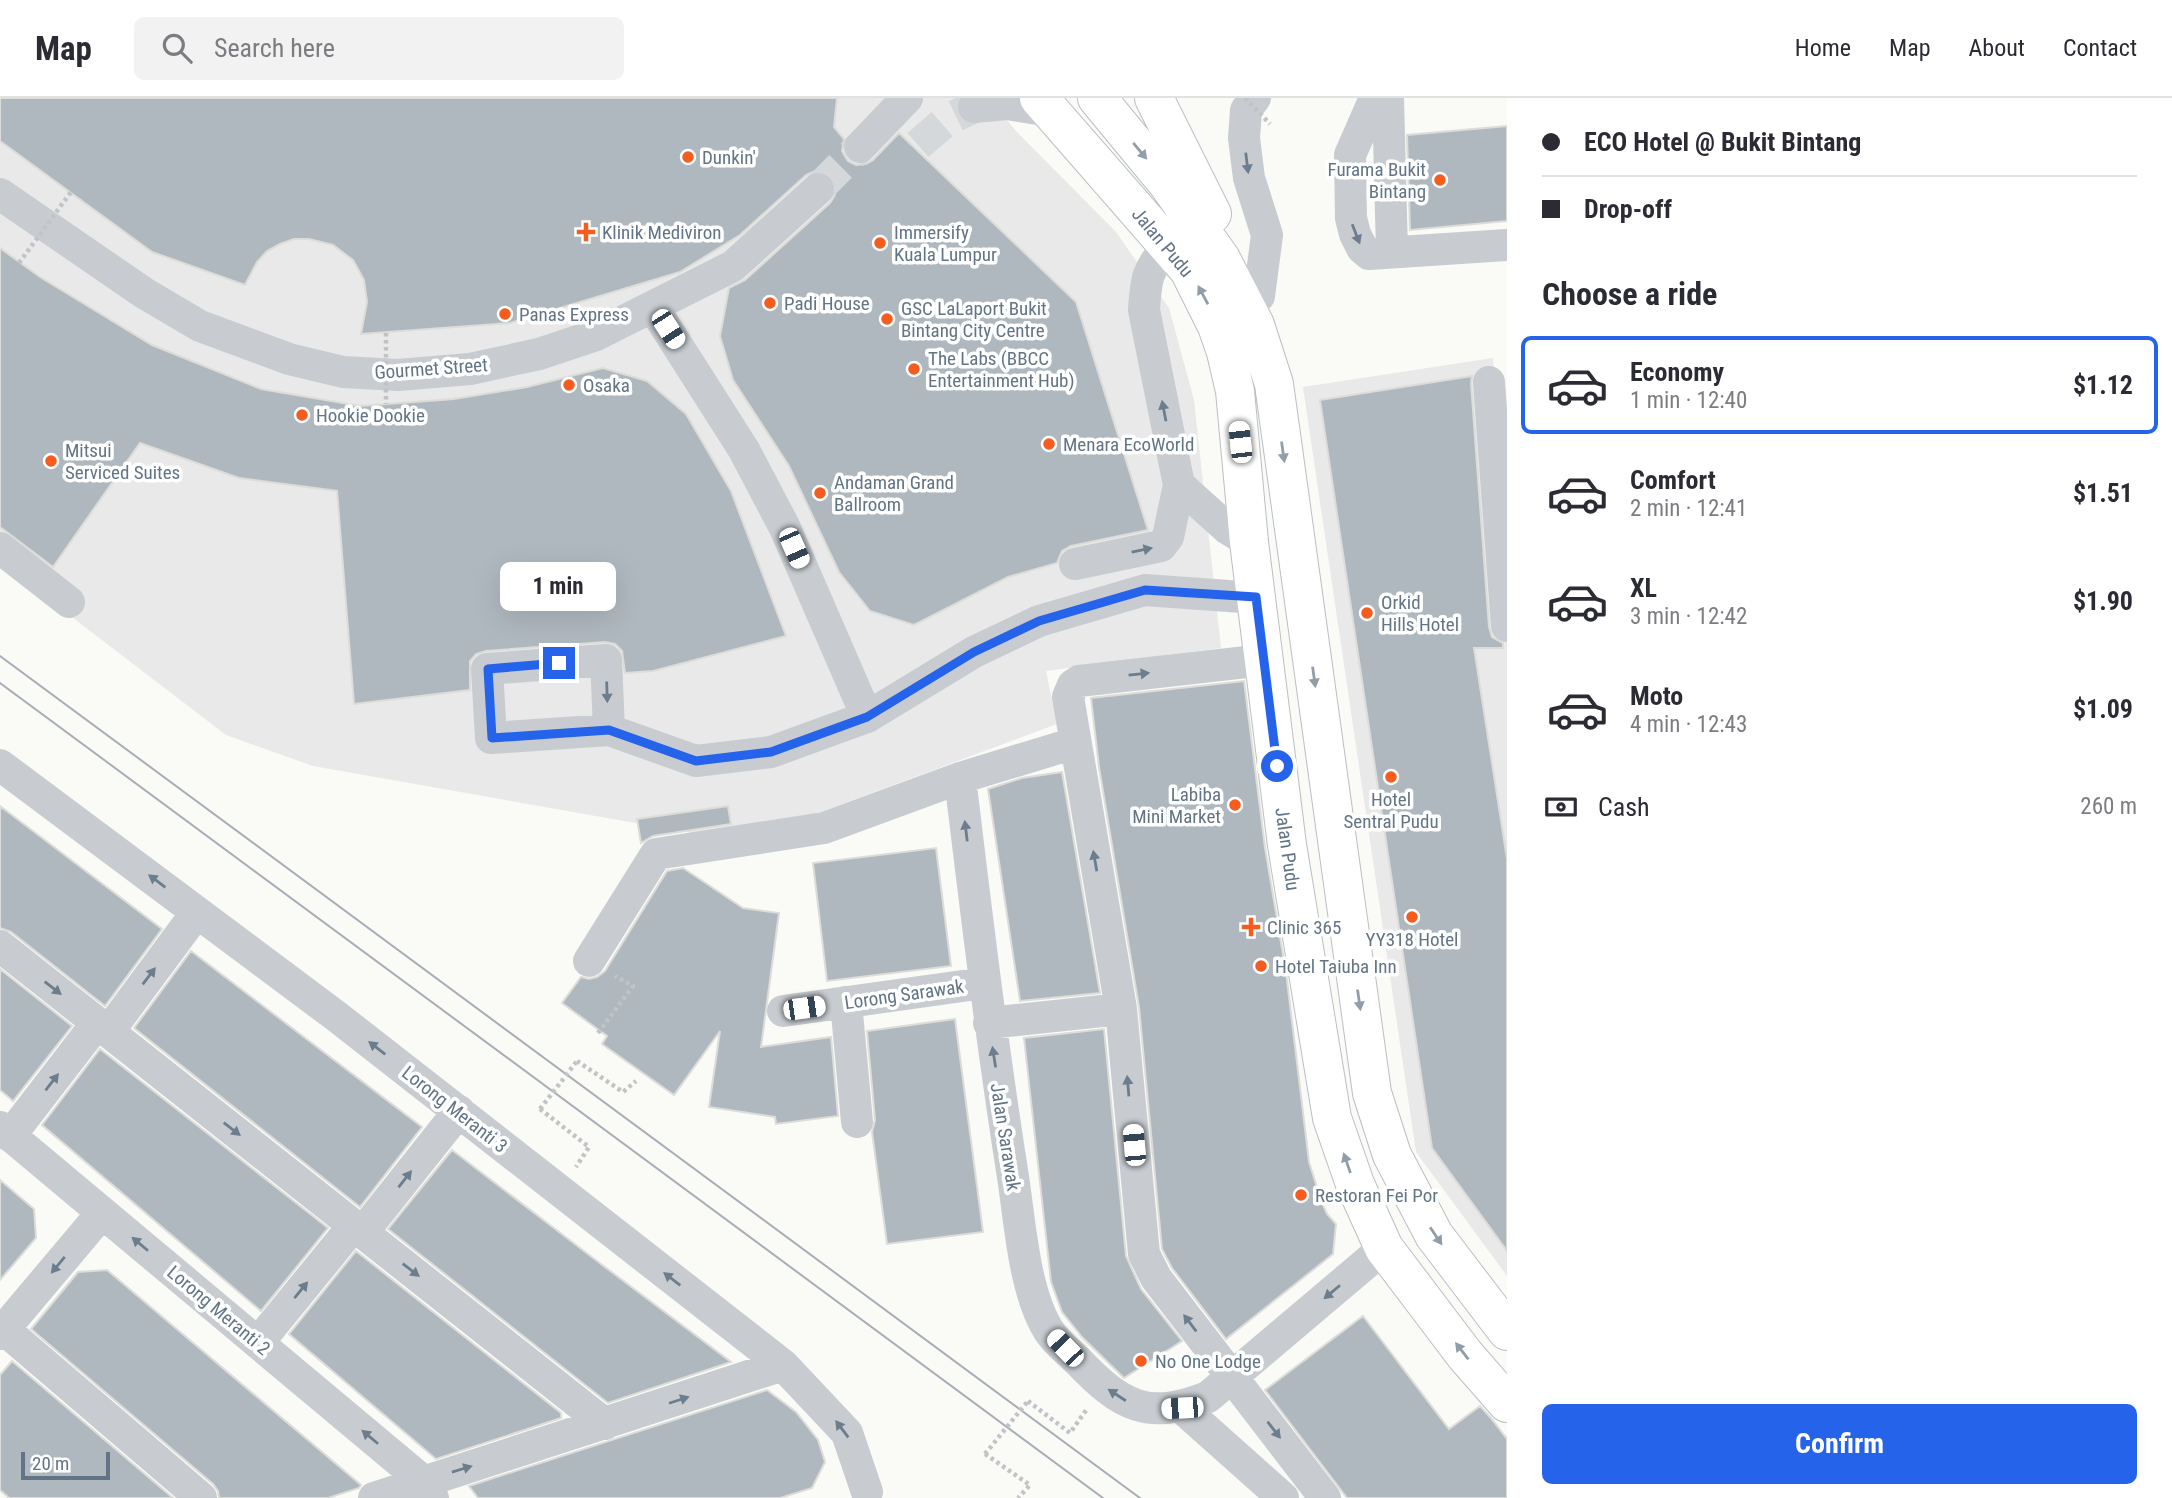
<!DOCTYPE html>
<html lang="en">
<head>
<meta charset="utf-8">
<style>
  :root { --surface:#fff; --page:#f2f2f3; --text:#2b2b33; --muted:#7c7c81; --line:#e1e1e2; --accent:#2563eb }
  body { margin:0; font-family:"Roboto Condensed",sans-serif; background:var(--page); color:var(--text); height:100vh; display:flex; flex-direction:column; font-size:26px; white-space:nowrap }
  * { box-sizing:border-box; margin:0 }
  p { font-size:23px; color:var(--muted) }
  .icon { flex:none; width:38px; height:38px; fill:none; stroke:currentColor; stroke-width:2; stroke-linecap:round; stroke-linejoin:round }
  .map { position:relative; flex:1; overflow:hidden }
  .sheet { display:flex; flex-direction:column; background:var(--surface); width:665px }
  .sheet>* { flex:none }
  .banner { display:grid; align-content:center; height:154px; padding:0 35px; background:var(--surface) }
  .scale { position:absolute; left:21px; bottom:18px; width:89px; box-sizing:border-box; padding-left:7px; border:4px solid #627486; border-top:0; font-size:19px; line-height:24px; white-space:nowrap; color:#627486; -webkit-text-stroke:5px #fff; paint-order:stroke }
  .end { position:absolute; width:32px; height:32px; margin:-16px; border:9px solid #2563eb; background:#fff; box-shadow:0 0 0 4px #fff }
  .from { border-radius:50% }
  .bubble { position:absolute; height:49px; border-radius:10px; background:var(--surface); box-shadow:0 7px 28px #0002; font-size:23px; font-weight:700; line-height:49px; text-align:center }
  .car { position:absolute; width:21px; height:42px; margin:-21px -10px; border-radius:9px; box-shadow:0 0 5px 2px #0007; background:linear-gradient(#fff 24%,#345 0 40%,#fff 0 76%,#345 0 86%,#fff 0) }
  .banner b { display:flex; align-items:center; gap:24px; height:66px; font-size:26px }
  .banner b+b { border-top:2px solid var(--line) }
  .banner i { width:18px; height:18px; background:var(--text) }
  ul { padding:0; list-style:none }
  li { display:flex; align-items:center; gap:21px; height:98px; margin:0 14px 10px; padding:0 21px; border:4px solid transparent; border-radius:10px }
  li div { flex:1 }
  li b { display:block; font-size:26px }
  li em { font-style:normal; font-weight:700 }
  li.active { border-color:var(--accent) }
  li>.icon { width:63px; height:63px; stroke-width:1.5 }
  h2 { padding:0 35px; font-size:32px; line-height:84px }
  .pay { display:flex; align-items:center; gap:18px; height:77px; padding:0 35px; font-size:26px }
  .pay p { margin-inline-start:auto }
  .button { display:flex; gap:14px; margin-top:auto; padding:14px 35px }
  .button a { flex:1; height:80px; border-radius:10px; background:var(--accent); color:#fff; font-size:28px; font-weight:700; line-height:80px; text-align:center }
  header { display:flex; align-items:center; gap:42px; box-sizing:border-box; height:98px; padding:0 35px; background:var(--surface); border-bottom:2px solid var(--line) }
  header strong { font-size:33px }
  nav { display:flex; gap:38px; margin-inline-start:auto; font-size:24px }
  .search { width:490px; height:63px; background:var(--page); display:flex; align-items:center; gap:18px; box-sizing:border-box; padding:0 24px; border-radius:10px; color:var(--muted); font-size:26px }
  main { display:flex; flex:1; min-height:0 }
  .map>svg:first-child { display:block }
  .built { fill:#e8e9e8 }
  .building { fill:#b0b8bf; stroke:#dcdcd9; stroke-width:2 }
  .lines { fill:none; stroke-linecap:round; stroke-linejoin:round }
  .minor-tunnel { stroke:#d4d8db; stroke-width:32; stroke-dasharray:32 16; stroke-linecap:butt }
  .major-casing { stroke:#babfc3; stroke-width:40 }
  .path { stroke:#c1c4c6; stroke-width:4.5; stroke-dasharray:3.5 3.5; stroke-linecap:butt }
  .minor { stroke:#c8ccd0; stroke-width:32 }
  .major { stroke:#fff; stroke-width:38 }
  .tram { stroke:#a7aeb5; stroke-width:2 }
  .path-bridge { stroke:#c1c4c6; stroke-width:4.5; stroke-dasharray:3.5 3.5; stroke-linecap:butt }
  .oneway { fill:#919eaa }
  .oneway2 { fill:#6c7d8d }
  .route { stroke:#2563eb; stroke-width:9 }
  .poi-dot { fill:#f55c1d; stroke:#fff; stroke-width:2.5 }
  .labels { text-anchor:middle; stroke-width:7; stroke-linejoin:round; paint-order:stroke }
  .poi-label { font-size:19px; fill:#627486; stroke:#fff; text-anchor:start }
  .street-label { font-size:19px; fill:#627486; stroke:#fff }
</style>
</head>
<body>
<header>
<strong>Map</strong>
<div class="search"><svg class="icon" aria-label="search" viewBox="0 0 24 24"><circle cx="10" cy="10" r="6"/><path d="M15 15l6 6"/></svg>Search here</div>
<nav><a>Home</a><a>Map</a><a>About</a><a>Contact</a></nav>
</header>
<main>
<div class="map">
<svg width="1507" height="1400" viewBox="0 0 1507 1400">
  <rect width="100%" height="100%" fill="#fafaf7"/>
  <!-- built -->
  <path class="built" d="M0 0H988L1016 33 1116 134 1169 210 1194 302 1221 550 1046 573 1057 626 767 734 703 737 313 668 226 637 0 464Z
    M1493 260 1507 442V1178L1416 1054 1303 289Z"/>
  <!-- building -->
  <path class="building" d="M0 0H837L834 29 844 41 842 53 848 63 856 67 866 66 873 62 899 35 1076 204 1148 432 1071 448 1062 453 1057 465 1008 479 914 527 870 513 839 474 789 368 733 282 720 238 729 190 745 182 830 105 835 97 836 86 832 79 824 74 815 73 806 77 740 137 680 174 510 225 361 236 367 204 364 182 353 162 333 147 309 141H294L280 146 267 153 257 164 245 187 152 154 0 43Z
    M1507 28V123L1410 132 1407 37Z
    M0 150 40 179 152 247 261 291 360 308 454 301 527 289 603 270 647 283 686 316 731 393 786 538 653 573 625 575 622 553 615 546 605 544 486 553 476 556 470 563V592L354 606 337 393 239 380 140 345 53 469 0 429Z
    M1472 278 1471 285 1489 529 1492 539 1503 545V550H1474L1507 761V1153L1432 1050 1320 302Z
    M1244 583 1265 750 1286 874 1309 1064 1322 1105 1327 1116 1336 1126 1333 1156 1226 1241 1172 1170 1162 1151 1139 909 1099 669 1091 600Z
    M1062 674 1100 895 1020 903 988 691 1022 680Z
    M0 708 162 831 105 908 11 834 0 830Z
    M728 708 731 726 653 738 641 745 637 721Z
    M936 750 951 868 827 883 813 765Z
    M683 770 743 810 779 815 761 949 831 939 838 1018 776 1026 775 1019 709 1009 720 933 674 997 602 946 607 938 562 905 581 879 589 881 597 879 605 873 667 773Z
    M191 853 422 1029 360 1109 134 930Z
    M0 871 72 928 13 1003 0 992Z
    M955 921 983 1134 887 1146 872 1034 875 1022 867 933Z
    M1104 931 1126 1158 1141 1191 1182 1243 1124 1280 1082 1239 1062 1214 1051 1184 1024 940Z
    M100 951 328 1130 261 1213 42 1027Z
    M452 1052 597 1163 731 1264 608 1305 388 1131Z
    M0 1082 34 1111 36 1140 0 1182Z
    M356 1153 561 1315V1320L436 1361 289 1236Z
    M107 1172 361 1387 359 1390 328 1400H219L218 1393 213 1386 31 1231 78 1174Z
    M1363 1218 1449 1331 1480 1308 1490 1319 1507 1341V1400H1347L1265 1292Z
    M12 1263 173 1400H9L0 1392V1277Z
    M767 1292 796 1314 818 1342 825 1364 812 1390 780 1400H478L469 1388Z"/>
  <g class="lines">
    <!-- minor-tunnel -->
    <path class="minor-tunnel" d="M918 47 947 22 974 9
      M818 91 860 49"/>
    <defs>
      <path id="major" d="M1039 0 1189 172 1217 228 1226 254 1235 293 1249 444 1287 747 1332 1020 1355 1086 1384 1150 1465 1257 1507 1305
        M1097 0 1168 86 1221 161 1255 227 1274 286 1372 995 1392 1057 1434 1137 1507 1233
        M1154 0 1212 116"/>
    </defs>
    <!-- major casing -->
    <use href="#major" class="major-casing"/>
    <!-- path -->
    <path class="path" d="M598 935 633 888 615 878
      M577 963 623 994 636 983
      M540 1011 589 1049 576 1069
      M1028 1303 1070 1335 1087 1311
      M985 1356 1030 1387 1018 1400"/>
    <!-- minor -->
    <path class="minor" d="M1255 0 1246 12 1244 40 1249 80 1267 137 1259 198
      M1375 0 1350 57 1351 120 1355 136 1362 150 1369 156 1507 147
      M1388 0 1392 154
      M974 9 1007 6 1051 13
      M860 49 907 0
      M0 96 144 195 200 228 289 261 343 274 398 277 470 271 539 256 596 237 733 168 818 91
      M1168 148C1147 172 1146 180 1144 212L1179 387 1228 431 1249 444
      M653 209 744 352 785 430 867 619
      M1489 284 1507 528
      M0 450 69 504
      M1075 466 1161 448 1168 439 1179 387
      M1264 562 1079 583 1073 587 1068 599 1121 911 1144 1156 1156 1180 1325 1400
      M609 632 606 562 487 571 491 640 609 632 696 663 771 654 867 619 974 554 1039 523 1145 492 1256 500
      M0 667 336 918 783 1267 847 1335 867 1394
      M960 680C976 813 992 946 1013 1079 1020 1124 1024 1194 1049 1233 1056 1244 1069 1254 1078 1263 1121 1308 1147 1323 1208 1299L1384 1150
      M0 848 605 1326
      M589 863 656 756 824 730 960 680 1075 645
      M846 904 857 1024
      M783 913 984 885
      M989 925 1121 911
      M109 933 197 814
      M0 1029 423 1383 433 1400
      M10 1038 97 925
      M363 1134 459 1013
      M0 1228 201 1400
      M0 1236 102 1115
      M258 1245 354 1127
      M1182 1310 1283 1400
      M374 1400 783 1267"/>
    <!-- major -->
    <use href="#major" class="major"/>
    <!-- tram -->
    <path class="tram" d="M0 558 1140 1400
      M0 585 1103 1400"/>
    <!-- path-bridge -->
    <path class="path-bridge" d="M1245 0 1270 26
      M19 165 71 94
      M386 235V306
      M540 1011 577 963
      M985 1356 1028 1303"/>
  </g>
  <!-- one-way arrows -->
  <defs><path id="oneway-solid" d="M-6-.8H1V-3.2L6.5 0L1 3.2V.8H-6Z" transform="scale(1.75)"/></defs>
  <g class="oneway">
    <use href="#oneway-solid" transform="translate(1140 53) rotate(50)"/>
    <use href="#oneway-solid" transform="translate(1203 197) rotate(-118)"/>
    <use href="#oneway-solid" transform="translate(1283 354) rotate(82)"/>
    <use href="#oneway-solid" transform="translate(1314 579) rotate(82)"/>
    <use href="#oneway-solid" transform="translate(1359 902) rotate(82)"/>
    <use href="#oneway-solid" transform="translate(1347 1065) rotate(-109)"/>
    <use href="#oneway-solid" transform="translate(1436 1138) rotate(56)"/>
    <use href="#oneway-solid" transform="translate(1462 1253) rotate(-128)"/>
  </g>
  <g class="oneway2">
    <use href="#oneway-solid" transform="translate(1247 65) rotate(83)"/>
    <use href="#oneway-solid" transform="translate(1356 136) rotate(69)"/>
    <use href="#oneway-solid" transform="translate(1164 313) rotate(-101)"/>
    <use href="#oneway-solid" transform="translate(1142 452) rotate(-11)"/>
    <use href="#oneway-solid" transform="translate(1139 576) rotate(-6)"/>
    <use href="#oneway-solid" transform="translate(607 594) rotate(88)"/>
    <use href="#oneway-solid" transform="translate(966 733) rotate(-97)"/>
    <use href="#oneway-solid" transform="translate(1095 763) rotate(-100)"/>
    <use href="#oneway-solid" transform="translate(157 783) rotate(-143)"/>
    <use href="#oneway-solid" transform="translate(149 878) rotate(-53)"/>
    <use href="#oneway-solid" transform="translate(53 890) rotate(38)"/>
    <use href="#oneway-solid" transform="translate(377 950) rotate(-142)"/>
    <use href="#oneway-solid" transform="translate(994 959) rotate(-99)"/>
    <use href="#oneway-solid" transform="translate(52 984) rotate(-52)"/>
    <use href="#oneway-solid" transform="translate(1128 988) rotate(-95)"/>
    <use href="#oneway-solid" transform="translate(232 1031) rotate(38)"/>
    <use href="#oneway-solid" transform="translate(405 1081) rotate(-52)"/>
    <use href="#oneway-solid" transform="translate(140 1146) rotate(-140)"/>
    <use href="#oneway-solid" transform="translate(58 1167) rotate(130)"/>
    <use href="#oneway-solid" transform="translate(411 1172) rotate(38)"/>
    <use href="#oneway-solid" transform="translate(672 1181) rotate(-142)"/>
    <use href="#oneway-solid" transform="translate(301 1192) rotate(-51)"/>
    <use href="#oneway-solid" transform="translate(1332 1194) rotate(140)"/>
    <use href="#oneway-solid" transform="translate(1190 1225) rotate(-127)"/>
    <use href="#oneway-solid" transform="translate(1117 1297) rotate(-147)"/>
    <use href="#oneway-solid" transform="translate(679 1302) rotate(-18)"/>
    <use href="#oneway-solid" transform="translate(842 1331) rotate(-127)"/>
    <use href="#oneway-solid" transform="translate(1274 1332) rotate(52)"/>
    <use href="#oneway-solid" transform="translate(370 1339) rotate(-140)"/>
    <use href="#oneway-solid" transform="translate(462 1371) rotate(-17)"/>
  </g>
  <g class="lines">
    <!-- route -->
    <path class="route" d="M559 565 488 571 492 640 609 632 696 663 771 654 867 619 974 554 1039 523 1145 492 1256 499 1277 668"/>
  </g>
  <!-- markers -->
  <g class="poi-dot">
    <circle cx="688" cy="59" r="7"/>
    <circle cx="1440" cy="82" r="7"/>
    <path d="M582.5 123.5h7v7h7v7h-7v7h-7v-7h-7v-7h7z"/>
    <circle cx="880" cy="145" r="7"/>
    <circle cx="770" cy="205" r="7"/>
    <circle cx="505" cy="216" r="7"/>
    <circle cx="887" cy="221" r="7"/>
    <circle cx="914" cy="271" r="7"/>
    <circle cx="569" cy="287" r="7"/>
    <circle cx="302" cy="317" r="7"/>
    <circle cx="1049" cy="346" r="7"/>
    <circle cx="51" cy="363" r="7"/>
    <circle cx="820" cy="395" r="7"/>
    <circle cx="1367" cy="515" r="7"/>
    <circle cx="1391" cy="679" r="7"/>
    <circle cx="1235" cy="707" r="7"/>
    <circle cx="1412" cy="819" r="7"/>
    <path d="M1247.5 818.5h7v7h7v7h-7v7h-7v-7h-7v-7h7z"/>
    <circle cx="1261" cy="868" r="7"/>
    <circle cx="1301" cy="1097" r="7"/>
    <circle cx="1141" cy="1263" r="7"/>
  </g>
  <g class="labels">
    <!-- poi labels -->
    <g class="poi-label">
      <text x="702" y="66">Dunkin'</text>
      <text x="1426" y="78" text-anchor="end">Furama Bukit<tspan x="1426" dy="22">Bintang</tspan></text>
      <text x="602" y="141">Klinik Mediviron</text>
      <text x="894" y="141">Immersify<tspan x="894" dy="22">Kuala Lumpur</tspan></text>
      <text x="784" y="212">Padi House</text>
      <text x="901" y="217">GSC LaLaport Bukit<tspan x="901" dy="22">Bintang City Centre</tspan></text>
      <text x="519" y="223">Panas Express</text>
      <text x="928" y="267">The Labs (BBCC<tspan x="928" dy="22">Entertainment Hub)</tspan></text>
      <text x="583" y="294">Osaka</text>
      <text x="316" y="324">Hookie Dookie</text>
      <text x="1063" y="353">Menara EcoWorld</text>
      <text x="65" y="359">Mitsui<tspan x="65" dy="22">Serviced Suites</tspan></text>
      <text x="834" y="391">Andaman Grand<tspan x="834" dy="22">Ballroom</tspan></text>
      <text x="1381" y="511">Orkid<tspan x="1381" dy="22">Hills Hotel</tspan></text>
      <text x="1221" y="703" text-anchor="end">Labiba<tspan x="1221" dy="22">Mini Market</tspan></text>
      <text x="1391" y="708" text-anchor="middle">Hotel<tspan x="1391" dy="22">Sentral Pudu</tspan></text>
      <text x="1267" y="836">Clinic 365</text>
      <text x="1412" y="848" text-anchor="middle">YY318 Hotel</text>
      <text x="1275" y="875">Hotel Taiuba Inn</text>
      <text x="1315" y="1104">Restoran Fei Por</text>
      <text x="1155" y="1270">No One Lodge</text>
    </g>
    <!-- street labels -->
    <g class="street-label">
      <text transform="translate(1163 144) rotate(50)" y="7">Jalan Pudu</text>
      <text transform="translate(431 270) rotate(-4)" y="7">Gourmet Street</text>
      <text transform="translate(1288 751) rotate(82)" y="7">Jalan Pudu</text>
      <text transform="translate(904 896) rotate(-8)" y="7">Lorong Sarawak</text>
      <text transform="translate(455 1011) rotate(38)" y="7">Lorong Meranti 3</text>
      <text transform="translate(1006 1039) rotate(81)" y="7">Jalan Sarawak</text>
      <text transform="translate(219 1212) rotate(40)" y="7">Lorong Meranti 2</text>
    </g>
  </g>
</svg>
<div class="scale">20 m</div>
<i class="end from" style="left:1277px;top:668px"></i>
<i class="end" style="left:559px;top:565px"></i>
<div class="bubble" style="left:500px;top:464px;width:116px">1 min</div>
<i class="car" style="left:668px;top:231px;rotate:147deg"></i>
<i class="car" style="left:1240px;top:344px;rotate:354deg"></i>
<i class="car" style="left:794px;top:450px;rotate:156deg"></i>
<i class="car" style="left:804px;top:910px;rotate:82deg"></i>
<i class="car" style="left:1134px;top:1047px;rotate:355deg"></i>
<i class="car" style="left:1065px;top:1250px;rotate:316deg"></i>
<i class="car" style="left:1182px;top:1310px;rotate:267deg"></i>
</div>
<section class="sheet">
<div class="banner">
<b><i class="from"></i>ECO Hotel @ Bukit Bintang</b>
<b><i></i>Drop-off</b>
</div>
<h2>Choose a ride</h2>
<ul>
<li class="active"><svg class="icon" aria-label="car" viewBox="0 0 24 24"><path d="M5 17H2v-5l4-1 3-4h7l3 4 3 1v5h-3M9 17h6M6 11h13"/><circle cx="7" cy="17" r="2"/><circle cx="17" cy="17" r="2"/></svg><div><b>Economy</b><p>1 min · 12:40</p></div><em>$1.12</em></li>
<li><svg class="icon" aria-label="car" viewBox="0 0 24 24"><path d="M5 17H2v-5l4-1 3-4h7l3 4 3 1v5h-3M9 17h6M6 11h13"/><circle cx="7" cy="17" r="2"/><circle cx="17" cy="17" r="2"/></svg><div><b>Comfort</b><p>2 min · 12:41</p></div><em>$1.51</em></li>
<li><svg class="icon" aria-label="car" viewBox="0 0 24 24"><path d="M5 17H2v-5l4-1 3-4h7l3 4 3 1v5h-3M9 17h6M6 11h13"/><circle cx="7" cy="17" r="2"/><circle cx="17" cy="17" r="2"/></svg><div><b>XL</b><p>3 min · 12:42</p></div><em>$1.90</em></li>
<li><svg class="icon" aria-label="car" viewBox="0 0 24 24"><path d="M5 17H2v-5l4-1 3-4h7l3 4 3 1v5h-3M9 17h6M6 11h13"/><circle cx="7" cy="17" r="2"/><circle cx="17" cy="17" r="2"/></svg><div><b>Moto</b><p>4 min · 12:43</p></div><em>$1.09</em></li>
</ul>
<div class="pay"><svg class="icon" aria-label="cash" viewBox="0 0 24 24"><path d="M3 7h18v10H3z"/><circle cx="12" cy="12" r="2"/></svg>Cash<p>260 m</p></div>
<div class="button"><a>Confirm</a></div>
</section>
</main>
</body>
</html>
